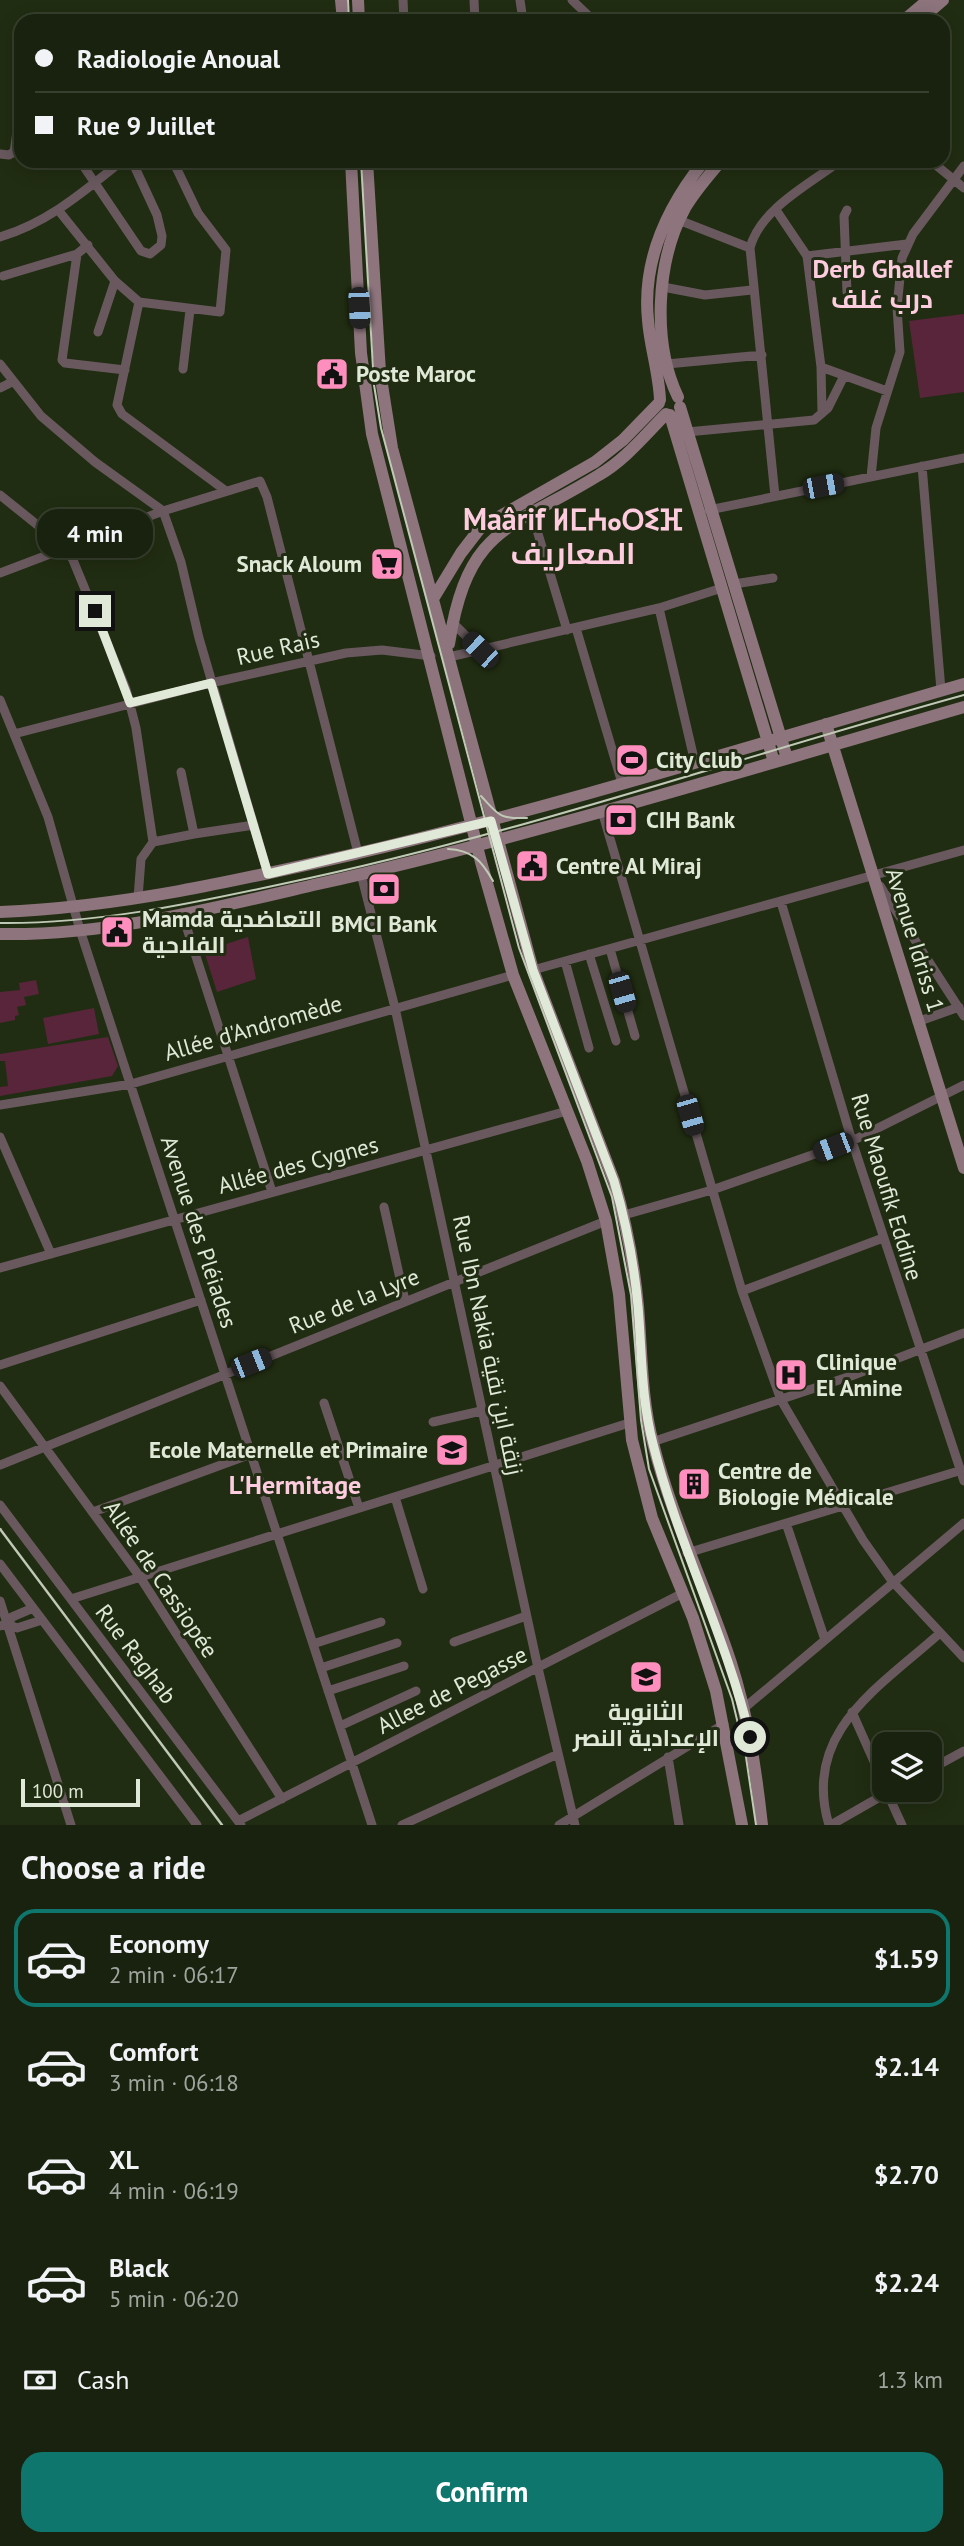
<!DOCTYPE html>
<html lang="en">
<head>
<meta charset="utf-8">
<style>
  :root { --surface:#19220e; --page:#222a17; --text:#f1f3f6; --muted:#9fa49e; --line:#373f2e; --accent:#0f766e }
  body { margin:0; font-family:"PT Sans",Cairo,"Noto Sans Tifinagh",sans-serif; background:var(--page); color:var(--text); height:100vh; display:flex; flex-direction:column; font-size:26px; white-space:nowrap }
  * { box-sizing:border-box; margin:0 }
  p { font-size:23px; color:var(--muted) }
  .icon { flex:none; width:38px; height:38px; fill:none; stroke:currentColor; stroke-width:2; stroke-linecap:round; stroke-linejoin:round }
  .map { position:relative; height:1825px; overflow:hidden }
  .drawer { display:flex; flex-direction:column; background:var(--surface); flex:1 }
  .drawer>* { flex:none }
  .hud { position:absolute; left:14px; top:14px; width:936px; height:154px; border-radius:21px; box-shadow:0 4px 18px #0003,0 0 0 2px var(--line); display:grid; align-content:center; height:154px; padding:0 21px; background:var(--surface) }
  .controls { position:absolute; left:872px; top:1732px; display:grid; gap:14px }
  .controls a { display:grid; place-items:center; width:70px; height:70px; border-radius:14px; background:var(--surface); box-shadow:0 4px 18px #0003,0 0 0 2px var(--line); font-size:35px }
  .scale { position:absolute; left:21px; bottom:18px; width:119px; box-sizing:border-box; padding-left:7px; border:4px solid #e0e9d8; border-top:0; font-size:19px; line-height:24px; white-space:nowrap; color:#e0e9d8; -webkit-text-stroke:5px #212d12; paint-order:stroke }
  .end { position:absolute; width:32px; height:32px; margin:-16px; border:9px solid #e0e9d8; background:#111; box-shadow:0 0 0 4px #111 }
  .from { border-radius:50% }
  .bubble { position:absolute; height:49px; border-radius:21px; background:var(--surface); box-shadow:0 4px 18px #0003,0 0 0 2px var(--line); font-size:23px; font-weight:700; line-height:49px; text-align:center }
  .car { position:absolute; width:21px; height:42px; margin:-21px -10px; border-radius:9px; box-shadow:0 0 5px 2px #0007; background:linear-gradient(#222 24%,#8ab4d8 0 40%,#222 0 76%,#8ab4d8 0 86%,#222 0) }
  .hud b { display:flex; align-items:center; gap:24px; height:66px; font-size:26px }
  .hud b+b { border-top:2px solid var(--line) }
  .hud i { width:18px; height:18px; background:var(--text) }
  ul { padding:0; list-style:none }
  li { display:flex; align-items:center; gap:21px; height:98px; margin:0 14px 10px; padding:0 7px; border:4px solid transparent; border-radius:21px }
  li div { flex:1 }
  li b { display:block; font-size:26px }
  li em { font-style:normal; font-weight:700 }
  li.on { border-color:var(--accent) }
  li>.icon { width:63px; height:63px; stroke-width:1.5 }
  h2 { padding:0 21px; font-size:32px; line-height:84px }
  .pay { display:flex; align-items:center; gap:18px; height:77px; padding:0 21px; font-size:26px }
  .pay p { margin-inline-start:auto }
  .action { display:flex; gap:14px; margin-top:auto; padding:14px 21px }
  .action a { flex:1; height:80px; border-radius:21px; background:var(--accent); color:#fff; font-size:28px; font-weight:700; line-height:80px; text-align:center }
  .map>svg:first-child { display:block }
  .green { fill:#58253b }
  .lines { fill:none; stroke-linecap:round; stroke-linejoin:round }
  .street { stroke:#69595f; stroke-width:9 }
  .secondary { stroke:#8d747d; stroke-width:12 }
  .tram { stroke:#c0c9b6; stroke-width:2 }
  .rail { stroke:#c0c9b6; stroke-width:2.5 }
  .route { stroke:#e0e9d8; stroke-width:9 }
  .labels { text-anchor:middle; stroke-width:6; stroke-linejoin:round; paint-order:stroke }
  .poi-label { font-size:23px; font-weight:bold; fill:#e0e9d8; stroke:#212d12; text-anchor:start }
  .street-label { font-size:23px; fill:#e0e9d8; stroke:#212d12 }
  .quarter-label { font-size:26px; font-weight:bold; fill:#fdccde; stroke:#212d12 }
  .district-label { font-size:30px; font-weight:bold; fill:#fdccde; stroke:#212d12 }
</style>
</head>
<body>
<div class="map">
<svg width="964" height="1825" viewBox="0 0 964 1825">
  <rect width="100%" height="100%" fill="#212d12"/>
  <!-- green -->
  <path class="green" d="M964 314V392L920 398 909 321Z
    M248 937 256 979 217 992 204 951Z
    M36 980 39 994 24 997 26 1005 17 1007 19 1015 15 1016V1020L0 1023V992L20 990 19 983Z
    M94 1008 99 1034 48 1044 43 1018Z
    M108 1037 118 1066 112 1076 0 1096V1087L8 1086 5 1061H0V1054Z"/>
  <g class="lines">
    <!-- street -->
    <path class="street" d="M403 0 404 21
      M474 0 475 21
      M520 0 523 21
      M572 0 594 21
      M14 153 20 109
      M0 154 9 155 21 147
      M80 161 141 251 150 254 161 245 162 236 157 215 132 161
      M931 161 964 188
      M776 210 807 256 821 367 822 412
      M847 210 844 216 847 292
      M59 211 115 281 139 302 220 312 226 250 198 213 173 161
      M676 219 750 248
      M0 237C49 222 83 192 122 161
      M77 254 62 360 65 363 125 370
      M807 256 907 244
      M3 276 77 254 88 245
      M663 287 705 295 752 290
      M139 302 117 405 122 414 226 491
      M98 332 115 281
      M0 364 41 416 95 462 163 511 181 562 199 638 268 874
      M667 364 762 355
      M821 367 887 391
      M183 369 190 310
      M0 388 12 382
      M687 432 814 420 828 408 844 376
      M922 466 941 690
      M871 477 876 428 900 352 897 307 902 258 913 234 964 166
      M0 495 66 548 73 560 126 689 136 728 153 842 141 859 138 898
      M775 496 750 248C760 209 810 184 840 161
      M530 507 567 630
      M709 510 964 458
      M0 573 163 511 260 481 267 497 358 853
      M734 584 773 578
      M659 608 695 763
      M452 622 480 650
      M576 628 622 783
      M449 657 659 608 722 588
      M0 700 48 817 80 930 372 1825
      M14 734 211 683 346 653 382 650 431 656
      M181 772 194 834 254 825
      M602 811 742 1291 781 1400 863 1540 892 1581 964 1658
      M153 842 194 834
      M361 874 395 1008 538 1668 575 1825
      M880 886 964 1016
      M781 902 852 1141 964 1481
      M182 913 272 1192
      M610 949 635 1036
      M589 954 616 1041
      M565 961 589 1048
      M533 970 964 850
      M917 1022 959 1007
      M0 1105 131 1084 513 975
      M0 1137 51 1254
      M384 1207 405 1301
      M624 1215 712 1190 852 1141 964 1085
      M0 1268 567 1111
      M742 1291 883 1238
      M0 1365 201 1300
      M0 1386 140 1577 282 1799
      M324 1403 359 1508
      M433 1422 481 1411
      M652 1442 851 1376 964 1333
      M0 1465 606 1221
      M395 1497 423 1589
      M0 1505 241 1825
      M93 1512 251 1454
      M787 1526 825 1640
      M687 1553 962 1470
      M0 1564 197 1825
      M71 1599 629 1423
      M0 1601 71 1825
      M8 1624 12 1617 33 1608
      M0 1626 8 1624 17 1628 42 1620
      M454 1642 526 1616
      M313 1644 381 1622
      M321 1668 397 1643
      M328 1691 404 1666
      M743 1709 964 1523
      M852 1712 884 1784
      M340 1726 416 1691
      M668 1757 679 1825
      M929 1770 964 1751
      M886 1790 902 1825
      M238 1821 683 1593
      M402 1825 558 1754
      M559 1825 724 1724
      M829 1825C801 1732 880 1687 940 1633
      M831 1825 892 1790"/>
    <!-- secondary -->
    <path class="secondary" d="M341 0 343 21
      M358 0 359 21
      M903 21 928 0
      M919 21 943 0
      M351 161 361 353 372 434 481 862 513 975 587 1161 606 1221 619 1294 632 1440 652 1518 693 1618 716 1691 742 1825
      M367 161 380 372 392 448 533 970 614 1181C626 1222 634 1263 638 1306 642 1352 641 1398 653 1443 672 1519 707 1589 731 1663 748 1716 756 1770 762 1825
      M678 397C652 343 656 261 685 208 695 191 708 176 721 161
      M660 400C659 373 650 347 648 320 642 261 668 206 704 161
      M680 407 787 758
      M670 415 774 762
      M433 599 461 553 481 527 595 462 623 440 659 403
      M449 644C468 525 510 530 599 475 625 460 645 435 666 414
      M826 724 964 1168
      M0 912C122 907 240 880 359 853 563 805 763 742 964 684
      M0 934C106 936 215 908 318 884 536 835 749 769 964 707"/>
    <!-- tram -->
    <path class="tram" d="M348 0 349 21
      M361 161 374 385 381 428 519 948 612 1197 631 1295 641 1420 649 1469 732 1699 746 1757 756 1825
      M481 796C499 815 498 819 527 818
      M448 849C472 850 482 861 493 881
      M0 923C96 924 189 904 282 884 513 836 736 758 964 695"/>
    <!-- rail -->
    <path class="rail" d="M0 1529 222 1825"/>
  </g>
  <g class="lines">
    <!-- route -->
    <path class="route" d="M95 611 130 703 211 683 268 874 491 821 533 970 614 1181C626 1222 634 1263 638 1306 642 1352 641 1398 653 1444 678 1544 726 1636 750 1737"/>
  </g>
  <!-- icons -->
  <defs>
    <symbol id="civic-square" viewBox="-11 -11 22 22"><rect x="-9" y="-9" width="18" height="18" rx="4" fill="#fe8ebd" stroke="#212d12"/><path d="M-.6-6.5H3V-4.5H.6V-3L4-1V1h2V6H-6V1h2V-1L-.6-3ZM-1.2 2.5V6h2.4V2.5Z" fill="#111"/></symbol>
    <symbol id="supermarket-square" viewBox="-11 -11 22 22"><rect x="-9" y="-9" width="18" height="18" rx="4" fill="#fe8ebd" stroke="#212d12"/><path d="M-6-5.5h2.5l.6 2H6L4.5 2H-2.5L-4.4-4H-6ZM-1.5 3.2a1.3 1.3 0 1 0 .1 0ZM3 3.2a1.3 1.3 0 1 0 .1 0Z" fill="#111"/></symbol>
    <symbol id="stadium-square" viewBox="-11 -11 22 22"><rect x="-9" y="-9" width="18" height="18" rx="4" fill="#fe8ebd" stroke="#212d12"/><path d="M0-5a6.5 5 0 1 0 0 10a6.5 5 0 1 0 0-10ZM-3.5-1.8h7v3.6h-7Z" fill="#111"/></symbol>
    <symbol id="bank-square" viewBox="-11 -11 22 22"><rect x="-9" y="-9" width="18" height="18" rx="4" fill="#fe8ebd" stroke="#212d12"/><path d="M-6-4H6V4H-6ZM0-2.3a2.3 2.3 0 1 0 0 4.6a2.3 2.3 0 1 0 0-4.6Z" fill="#111"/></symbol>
    <symbol id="hospital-square" viewBox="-11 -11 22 22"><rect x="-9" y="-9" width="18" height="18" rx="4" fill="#fe8ebd" stroke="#212d12"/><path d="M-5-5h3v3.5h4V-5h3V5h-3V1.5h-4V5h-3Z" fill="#111"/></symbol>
    <symbol id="school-square" viewBox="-11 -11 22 22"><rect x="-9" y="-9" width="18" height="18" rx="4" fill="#fe8ebd" stroke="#212d12"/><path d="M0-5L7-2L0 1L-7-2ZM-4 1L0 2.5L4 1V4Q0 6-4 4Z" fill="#111"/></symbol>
    <symbol id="building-square" viewBox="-11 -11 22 22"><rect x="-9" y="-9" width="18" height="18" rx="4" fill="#fe8ebd" stroke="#212d12"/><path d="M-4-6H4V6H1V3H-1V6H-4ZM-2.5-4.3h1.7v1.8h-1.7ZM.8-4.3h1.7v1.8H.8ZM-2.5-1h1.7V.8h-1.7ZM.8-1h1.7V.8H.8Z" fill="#111"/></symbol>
  </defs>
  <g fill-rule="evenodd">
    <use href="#civic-square" x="313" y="355" width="38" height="38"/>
    <use href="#supermarket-square" x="368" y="545" width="38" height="38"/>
    <use href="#stadium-square" x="613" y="741" width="38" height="38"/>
    <use href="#bank-square" x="602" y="801" width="38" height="38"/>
    <use href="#civic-square" x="513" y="847" width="38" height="38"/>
    <use href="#bank-square" x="365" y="870" width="38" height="38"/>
    <use href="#civic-square" x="98" y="913" width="38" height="38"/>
    <use href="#hospital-square" x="772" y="1356" width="38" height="38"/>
    <use href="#school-square" x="433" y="1431" width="38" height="38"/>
    <use href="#building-square" x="675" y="1465" width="38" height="38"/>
    <use href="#school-square" x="627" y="1658" width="38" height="38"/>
  </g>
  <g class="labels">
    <!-- poi labels -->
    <g class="poi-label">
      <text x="356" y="382">Poste Maroc</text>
      <text x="362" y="572" text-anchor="end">Snack Aloum</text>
      <text x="656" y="768">City Club</text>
      <text x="646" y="828">CIH Bank</text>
      <text x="556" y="874">Centre Al Miraj</text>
      <text x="142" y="927">Mamda التعاضدية<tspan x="142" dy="26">الفلاحية</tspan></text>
      <text x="384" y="932" text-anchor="middle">BMCI Bank</text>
      <text x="816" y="1370">Clinique<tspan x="816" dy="26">El Amine</tspan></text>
      <text x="428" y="1458" text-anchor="end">Ecole Maternelle et Primaire</text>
      <text x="718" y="1479">Centre de<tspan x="718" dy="26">Biologie Médicale</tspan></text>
      <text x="646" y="1720" text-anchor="middle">الثانوية<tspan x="646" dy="26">الإعدادية النصر</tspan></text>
    </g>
    <!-- street labels -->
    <g class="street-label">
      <text transform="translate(278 648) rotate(-13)" y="8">Rue Rais</text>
      <text transform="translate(915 940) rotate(73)" y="8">Avenue Idriss 1</text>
      <text transform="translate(253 1028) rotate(-16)" y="8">Allée d'Andromède</text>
      <text transform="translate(298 1165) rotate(-15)" y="8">Allée des Cygnes</text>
      <text transform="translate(887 1187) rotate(73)" y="8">Rue Maoufik Eddine</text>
      <text transform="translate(199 1232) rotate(72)" y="8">Avenue des Pléiades</text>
      <text transform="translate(354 1301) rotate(-22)" y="8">Rue de la Lyre</text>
      <text transform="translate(488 1345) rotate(78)" y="8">Rue Ibn Nakia زنقة ابن نقية</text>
      <text transform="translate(161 1579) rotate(56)" y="8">Allée de Cassiopée</text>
      <text transform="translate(136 1654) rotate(53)" y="8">Rue Raghab</text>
      <text transform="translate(452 1690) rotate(-27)" y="8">Allee de Pegasse</text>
    </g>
    <!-- quarter labels -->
    <g class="quarter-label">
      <text x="882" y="278">Derb Ghallef<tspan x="882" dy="30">درب غلف</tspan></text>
      <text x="295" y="1494">L'Hermitage</text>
    </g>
    <!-- district labels -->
    <g class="district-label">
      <text x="573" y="530">Maârif ⵍⵎⵄⴰⵔⵉⴼ<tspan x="573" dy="34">المعاريف</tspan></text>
    </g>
  </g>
</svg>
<div class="controls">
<a><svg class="icon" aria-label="layers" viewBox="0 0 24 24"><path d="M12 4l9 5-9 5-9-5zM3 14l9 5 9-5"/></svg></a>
</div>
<div class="scale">100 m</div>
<i class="end from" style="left:750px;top:1737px"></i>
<i class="end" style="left:95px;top:611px"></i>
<div class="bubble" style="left:37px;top:509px;width:116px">4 min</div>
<i class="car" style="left:359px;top:308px;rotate:177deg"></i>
<i class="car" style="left:823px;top:486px;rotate:79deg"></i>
<i class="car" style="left:480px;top:650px;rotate:314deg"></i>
<i class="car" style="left:622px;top:992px;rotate:164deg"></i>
<i class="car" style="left:690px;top:1115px;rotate:164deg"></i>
<i class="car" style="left:833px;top:1147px;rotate:249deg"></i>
<i class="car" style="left:251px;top:1363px;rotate:68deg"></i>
<div class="hud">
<b><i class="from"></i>Radiologie Anoual</b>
<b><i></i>Rue 9 Juillet</b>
</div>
</div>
<section class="drawer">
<h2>Choose a ride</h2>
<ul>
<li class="on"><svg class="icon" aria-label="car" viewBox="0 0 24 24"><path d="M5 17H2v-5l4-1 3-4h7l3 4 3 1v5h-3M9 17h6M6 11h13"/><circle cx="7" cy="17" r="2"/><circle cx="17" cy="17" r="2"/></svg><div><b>Economy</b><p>2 min · 06:17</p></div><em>$1.59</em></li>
<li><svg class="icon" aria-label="car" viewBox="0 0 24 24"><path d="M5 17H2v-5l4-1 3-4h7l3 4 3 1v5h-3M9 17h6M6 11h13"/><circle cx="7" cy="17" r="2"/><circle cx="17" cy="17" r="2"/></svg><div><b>Comfort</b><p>3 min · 06:18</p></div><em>$2.14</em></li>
<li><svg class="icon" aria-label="car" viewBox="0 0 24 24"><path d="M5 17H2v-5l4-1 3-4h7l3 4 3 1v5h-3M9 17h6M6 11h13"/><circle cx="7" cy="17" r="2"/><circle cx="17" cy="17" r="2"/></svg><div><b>XL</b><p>4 min · 06:19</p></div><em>$2.70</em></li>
<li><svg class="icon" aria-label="car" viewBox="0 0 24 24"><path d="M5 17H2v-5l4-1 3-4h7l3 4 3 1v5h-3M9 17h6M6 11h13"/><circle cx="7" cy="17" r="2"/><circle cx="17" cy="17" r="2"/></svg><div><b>Black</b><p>5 min · 06:20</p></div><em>$2.24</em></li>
</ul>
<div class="pay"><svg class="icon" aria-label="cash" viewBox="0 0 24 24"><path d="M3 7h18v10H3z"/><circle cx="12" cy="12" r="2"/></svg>Cash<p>1.3 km</p></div>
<div class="action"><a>Confirm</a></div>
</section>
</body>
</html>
